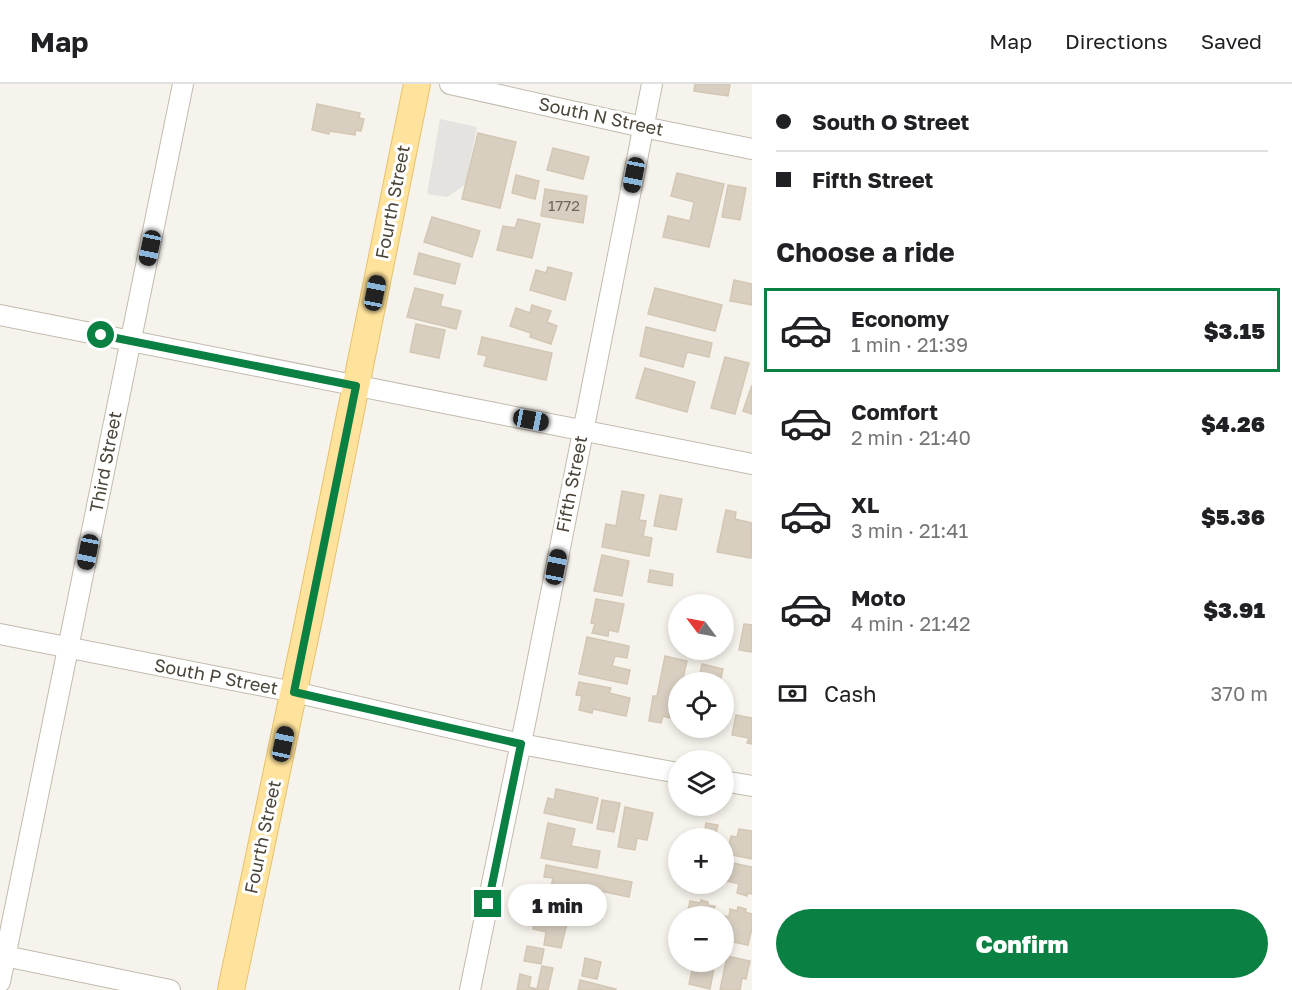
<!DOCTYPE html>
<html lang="en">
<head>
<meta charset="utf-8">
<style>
  :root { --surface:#fff; --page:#f6f6f6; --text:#202124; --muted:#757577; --line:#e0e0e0; --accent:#0b8043 }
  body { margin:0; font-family:"Golos Text",sans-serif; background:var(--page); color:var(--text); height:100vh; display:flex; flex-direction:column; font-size:22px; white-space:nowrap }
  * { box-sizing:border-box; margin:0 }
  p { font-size:20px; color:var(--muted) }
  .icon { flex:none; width:33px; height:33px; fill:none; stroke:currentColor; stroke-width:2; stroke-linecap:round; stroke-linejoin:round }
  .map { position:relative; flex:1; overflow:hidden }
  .drawer { display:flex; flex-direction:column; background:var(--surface); width:540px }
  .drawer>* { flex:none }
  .hud { display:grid; align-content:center; height:132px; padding:0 24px; background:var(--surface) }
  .needle { width:39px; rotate:302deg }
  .tools { position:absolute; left:668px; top:510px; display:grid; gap:12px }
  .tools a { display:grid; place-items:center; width:66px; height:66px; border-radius:50%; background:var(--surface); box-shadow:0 3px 9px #0003; font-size:30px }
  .end { position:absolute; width:27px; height:27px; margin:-14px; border:8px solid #0b8043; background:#fff; box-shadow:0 0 0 3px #fff }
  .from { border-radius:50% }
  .bubble { position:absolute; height:42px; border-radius:21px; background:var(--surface); box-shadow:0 3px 9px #0003; font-size:20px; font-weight:800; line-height:42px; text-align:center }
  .car { position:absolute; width:18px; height:36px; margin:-18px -9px; border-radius:8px; box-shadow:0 0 4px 2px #0007; background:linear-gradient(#222 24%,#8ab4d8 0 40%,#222 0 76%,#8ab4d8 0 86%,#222 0) }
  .hud b { display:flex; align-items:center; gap:21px; height:57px; font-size:22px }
  .hud b+b { border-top:2px solid var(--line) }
  .hud i { width:15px; height:15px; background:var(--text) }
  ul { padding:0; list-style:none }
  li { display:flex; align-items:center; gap:18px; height:84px; margin:0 12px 9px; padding:0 12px; border:3px solid transparent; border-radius:0px }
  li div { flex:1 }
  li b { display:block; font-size:22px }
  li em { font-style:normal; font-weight:800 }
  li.on { border-color:var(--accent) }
  li>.icon { width:54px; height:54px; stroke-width:1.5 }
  h2 { padding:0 24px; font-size:27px; line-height:72px }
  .pay { display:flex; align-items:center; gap:15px; height:66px; padding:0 24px; font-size:22px }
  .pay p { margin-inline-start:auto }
  .action { display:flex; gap:12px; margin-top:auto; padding:12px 24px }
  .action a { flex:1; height:69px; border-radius:36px; background:var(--accent); color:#fff; font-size:24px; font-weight:800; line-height:69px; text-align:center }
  header { display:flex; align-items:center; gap:36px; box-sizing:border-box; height:84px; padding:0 30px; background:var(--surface); border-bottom:2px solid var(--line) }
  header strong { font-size:28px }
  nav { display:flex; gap:33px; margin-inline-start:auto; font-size:21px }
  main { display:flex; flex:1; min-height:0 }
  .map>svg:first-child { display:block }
  .parking { fill:#e5e3e0 }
  .building { fill:#d8cfc1; stroke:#d3c7b4; stroke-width:1.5 }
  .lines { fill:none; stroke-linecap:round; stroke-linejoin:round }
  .minor-casing { stroke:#c2bbae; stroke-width:22 }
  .major-casing { stroke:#e6c16a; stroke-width:28 }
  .minor { stroke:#fff; stroke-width:20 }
  .major { stroke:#ffe39c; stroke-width:26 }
  .route { stroke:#0b8043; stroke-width:8 }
  .labels { text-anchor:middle; stroke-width:6; stroke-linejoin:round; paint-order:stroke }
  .number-label { font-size:15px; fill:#6e675b }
  .street-label { font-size:18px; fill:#4b4439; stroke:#fff }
</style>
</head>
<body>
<header>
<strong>Map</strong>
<nav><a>Map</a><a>Directions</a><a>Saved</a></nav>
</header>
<main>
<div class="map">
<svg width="752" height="906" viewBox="0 0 752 906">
  <rect width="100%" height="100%" fill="#f6f3ec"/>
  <!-- parking -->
  <path class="parking" d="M440 35 477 43 465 101 447 113 427 110Z"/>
  <!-- building -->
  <path class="building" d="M695 0H730L728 12 694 7Z
    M317 20 360 29 359 34 364 35 361 47 356 46 355 51 329 47V50L312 46Z
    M478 49 516 58 500 124 462 115Z
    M553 64 589 73 583 95 547 86Z
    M677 89 724 100 709 163 663 153 668 132 690 137 694 118 671 112Z
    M516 91 539 97 535 115 512 109Z
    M728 101 746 104 740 136 722 133Z
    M545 105 587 112 583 139 541 132Z
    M432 133 480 147 472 173 424 158Z
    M518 135 540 140 532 174 497 166 503 142 515 144Z
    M419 169 460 180 455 200 414 190Z
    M548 183 572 189 565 216 530 206 536 186 546 189Z
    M734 196 752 200V221L730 217Z
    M415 204 443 211 440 222 461 227 456 245 407 233Z
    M655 204 722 221 715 247 648 230Z
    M532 221 551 227 547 238 557 242 551 260 530 253 531 249 510 242 516 224 530 229Z
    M416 240 445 246 439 274 410 268Z
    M646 243 712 259 709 273 687 268 683 283 640 272Z
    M482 253 552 269 546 296 484 282 487 272 478 270Z
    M725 273 749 279 735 330 711 324Z
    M645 284 695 298 687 328 636 314Z
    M752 301V330L743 327Z
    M622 407 644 411 639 436 646 437 643 452 652 454 649 472 602 463 606 440 616 442Z
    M660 411 682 415 676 446 654 442Z
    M726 426 736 428 735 435 752 439 751 474 717 468Z
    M602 471 629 477 622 512 594 507Z
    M650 486 673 490 672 502 648 498Z
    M596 515 624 520 618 548 609 546 608 552 592 549 595 540 591 539Z
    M673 530 678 531V550L670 549Z
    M723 539 731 540 728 559 723 558Z
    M744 540 752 541V568L739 566Z
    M587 553 629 562 627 574 615 572 612 582 630 586 627 600 579 590Z
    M665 572 687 577 682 598H678V620L672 619 670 634 663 632 661 639 649 637 653 612H657Z
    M702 580 723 585 720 598H698Z
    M579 598 611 604 609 609 630 614 626 632 593 625 592 629 579 626 582 612 576 611Z
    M736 631 752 634V660L747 659 749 654 732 651Z
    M556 705 598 714 592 739 544 729 548 714 554 716Z
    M602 716 620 719 614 748 597 745Z
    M625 723 653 729 647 756 637 754 635 766 618 763Z
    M548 739 575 745 571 762 600 767 597 784 541 774Z
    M706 739 718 741 715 754H703Z
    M739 745 752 747V775L727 770 731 752 737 753Z
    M723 777 752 783V810L747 809V812L737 809 739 800 723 796Z
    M546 781 632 798 629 813 572 801 568 822 548 818 553 794 544 793Z
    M701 816 708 818V821L715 822 713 829 729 833 730 825 737 827 738 823 746 825 745 828 752 830V844L748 861 723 856V832H687L690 817 700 819Z
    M538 824 569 831 561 864 544 861 546 848 533 845Z
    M527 862 544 865 541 880 524 877Z
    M727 872 750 877 746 895 742 894 740 906H720Z
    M585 874 601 878 597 895 582 892Z
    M694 878H706L715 879 710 905 689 900Z
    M542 882 553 884 548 906H517L520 890 531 893 529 903 537 905Z
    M580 896 616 905V906H578Z"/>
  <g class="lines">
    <defs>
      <path id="minor" d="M450 0 643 43 752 65
        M0 231 752 380
        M0 550 294 608 521 660 678 689
        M723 697 752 702
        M0 871 170 906
        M0 898 183 0
        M470 906 529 620 652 0"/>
      <path id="major" d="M231 906 307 544 417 0"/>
    </defs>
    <!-- minor casing -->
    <use href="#minor" class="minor-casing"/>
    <!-- major casing -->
    <use href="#major" class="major-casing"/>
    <!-- minor -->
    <use href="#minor" class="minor"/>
    <!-- major -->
    <use href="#major" class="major"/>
  </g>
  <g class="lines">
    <!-- route -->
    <path class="route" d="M101 251 356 302 294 608 521 660 488 820"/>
  </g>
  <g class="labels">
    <!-- number labels -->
    <g class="number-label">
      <text x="564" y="127">1772</text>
    </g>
    <!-- street labels -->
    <g class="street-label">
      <text transform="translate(601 33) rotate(12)" y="6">South N Street</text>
      <text transform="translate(393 118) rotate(-79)" y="6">Fourth Street</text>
      <text transform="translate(106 378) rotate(-79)" y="6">Third Street</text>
      <text transform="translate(572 400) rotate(-79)" y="6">Fifth Street</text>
      <text transform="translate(216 593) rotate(11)" y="6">South P Street</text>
      <text transform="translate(263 753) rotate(-78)" y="6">Fourth Street</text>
    </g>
  </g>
</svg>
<div class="tools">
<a><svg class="needle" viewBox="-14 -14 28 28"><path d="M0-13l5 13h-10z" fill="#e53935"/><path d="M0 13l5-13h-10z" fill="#757577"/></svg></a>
<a><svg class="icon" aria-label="locate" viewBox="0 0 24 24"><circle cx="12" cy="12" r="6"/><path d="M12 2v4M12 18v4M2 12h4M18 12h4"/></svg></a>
<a><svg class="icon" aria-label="layers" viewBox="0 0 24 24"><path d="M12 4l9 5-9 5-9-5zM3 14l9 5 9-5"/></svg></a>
<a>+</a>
<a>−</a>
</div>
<i class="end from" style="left:101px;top:251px"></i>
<i class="end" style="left:488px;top:820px"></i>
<div class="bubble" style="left:508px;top:800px;width:99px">1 min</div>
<i class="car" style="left:634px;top:91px;rotate:191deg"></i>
<i class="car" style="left:150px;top:164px;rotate:192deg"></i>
<i class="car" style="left:375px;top:209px;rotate:11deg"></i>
<i class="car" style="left:531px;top:336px;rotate:101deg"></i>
<i class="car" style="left:88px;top:468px;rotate:191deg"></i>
<i class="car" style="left:556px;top:483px;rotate:11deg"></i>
<i class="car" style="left:283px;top:660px;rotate:12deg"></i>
</div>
<section class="drawer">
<div class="hud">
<b><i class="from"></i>South O Street</b>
<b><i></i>Fifth Street</b>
</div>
<h2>Choose a ride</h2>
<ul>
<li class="on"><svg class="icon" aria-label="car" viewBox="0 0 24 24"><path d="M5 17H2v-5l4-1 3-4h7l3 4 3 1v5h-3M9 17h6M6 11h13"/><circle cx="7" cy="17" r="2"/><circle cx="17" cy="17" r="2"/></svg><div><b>Economy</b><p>1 min · 21:39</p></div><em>$3.15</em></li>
<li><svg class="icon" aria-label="car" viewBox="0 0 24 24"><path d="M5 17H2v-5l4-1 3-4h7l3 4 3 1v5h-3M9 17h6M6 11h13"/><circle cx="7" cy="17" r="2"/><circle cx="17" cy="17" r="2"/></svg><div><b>Comfort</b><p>2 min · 21:40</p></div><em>$4.26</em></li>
<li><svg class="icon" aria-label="car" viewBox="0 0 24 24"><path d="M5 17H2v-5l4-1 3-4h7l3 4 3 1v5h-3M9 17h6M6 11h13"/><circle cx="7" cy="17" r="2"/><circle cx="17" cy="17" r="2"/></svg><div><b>XL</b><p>3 min · 21:41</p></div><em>$5.36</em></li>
<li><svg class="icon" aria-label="car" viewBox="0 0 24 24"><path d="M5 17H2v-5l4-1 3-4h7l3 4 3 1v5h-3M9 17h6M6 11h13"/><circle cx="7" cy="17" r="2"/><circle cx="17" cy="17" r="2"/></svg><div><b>Moto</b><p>4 min · 21:42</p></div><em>$3.91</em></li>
</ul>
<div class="pay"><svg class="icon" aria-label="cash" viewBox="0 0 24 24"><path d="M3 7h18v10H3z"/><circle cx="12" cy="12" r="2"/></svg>Cash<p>370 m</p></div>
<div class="action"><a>Confirm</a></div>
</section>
</main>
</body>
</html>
